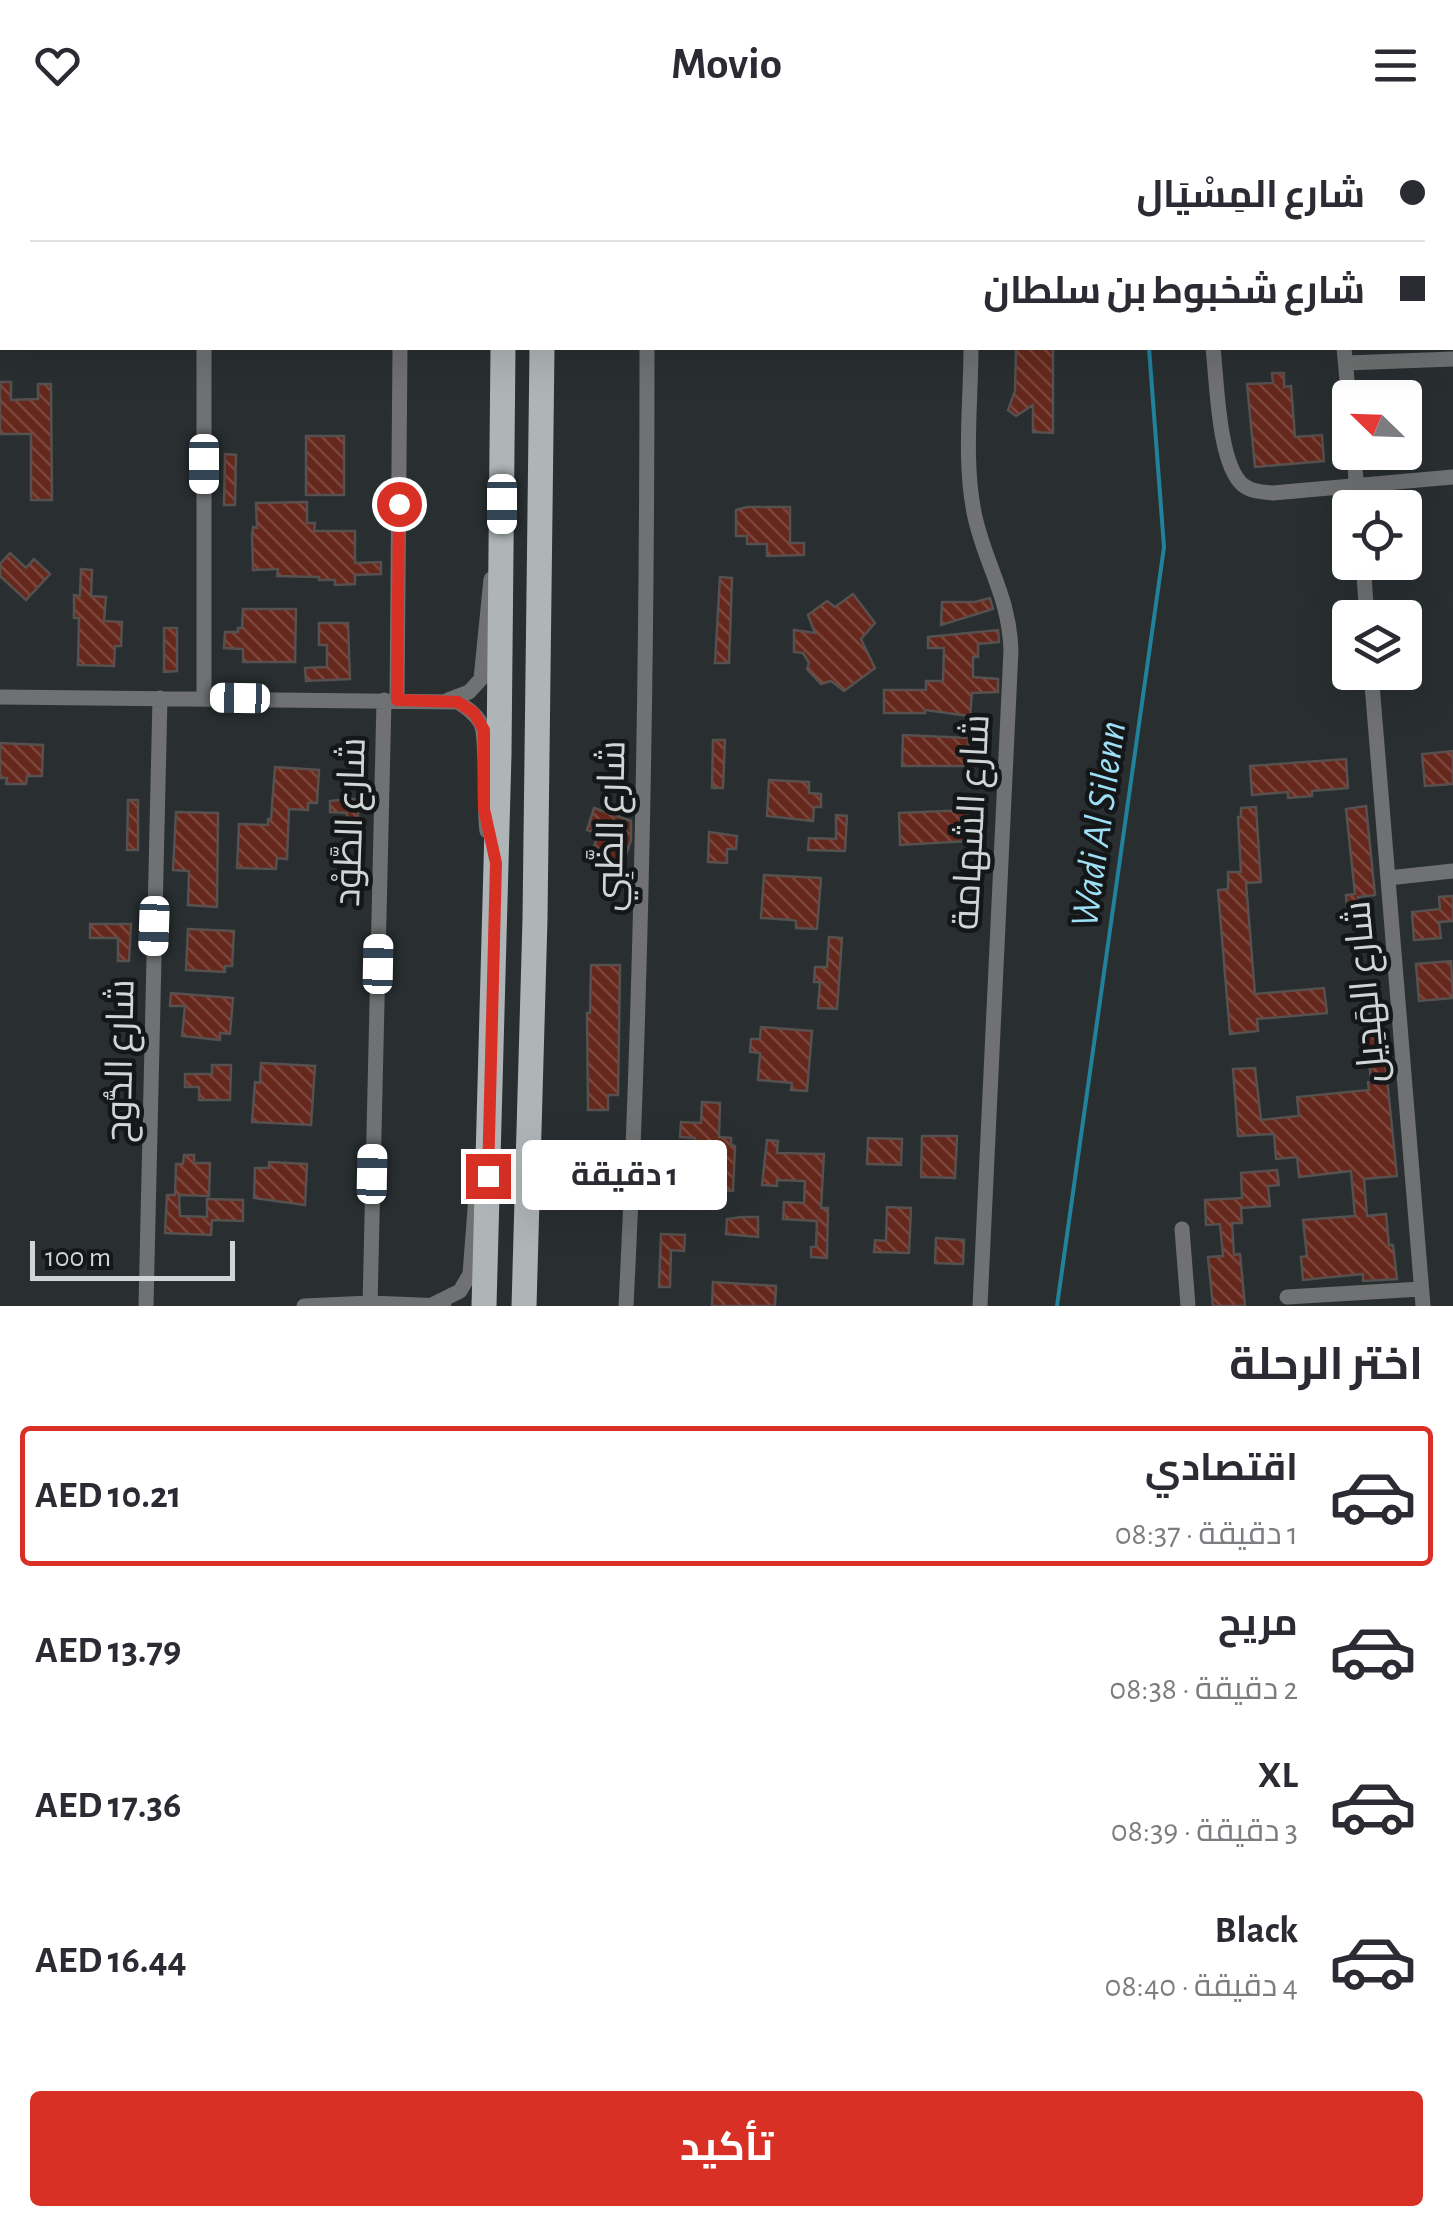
<!DOCTYPE html>
<html lang="ar">
<head>
<meta charset="utf-8">
<style>
  :root { --surface:#fff; --page:#f7f7f7; --text:#2b2b33; --muted:#7c7c81; --line:#e1e1e2; --accent:#d93025 }
  body { margin:0; font-family:"Alegreya Sans",Cairo,sans-serif; background:var(--page); color:var(--text); direction:rtl; height:100vh; display:flex; flex-direction:column; font-size:38px; white-space:nowrap }
  * { box-sizing:border-box; margin:0 }
  p { font-size:32px; color:var(--muted) }
  .icon { flex:none; width:55px; height:55px; fill:none; stroke:currentColor; stroke-width:2; stroke-linecap:round; stroke-linejoin:round }
  .map { position:relative; height:1176px; overflow:hidden; direction:ltr }
  .panel { display:flex; flex-direction:column; background:var(--surface); flex:1 }
  .panel>* { flex:none }
  .hud { position:absolute; left:0px; top:0px; width:1455px; height:220px; box-shadow:0 10px 40px #0002; direction:rtl; display:grid; align-content:center; height:220px; padding:0 30px; background:var(--surface) }
  .needle { width:65px; rotate:293deg }
  .controls { position:absolute; left:1332px; top:250px; display:grid; gap:20px }
  .controls a { display:grid; place-items:center; width:90px; height:90px; border-radius:10px; background:var(--surface); box-shadow:0 10px 40px #0002; font-size:50px }
  .scale { position:absolute; left:30px; bottom:25px; width:205px; box-sizing:border-box; padding-left:10px; border:5px solid #d0d4d5; border-top:0; font-size:28px; line-height:35px; white-space:nowrap; color:#d0d4d5; -webkit-text-stroke:8px #141617; paint-order:stroke }
  .end { position:absolute; width:45px; height:45px; margin:-22px; border:12px solid #d93025; background:#fff; box-shadow:0 0 0 5px #fff }
  .from { border-radius:50% }
  .bubble { position:absolute; height:70px; border-radius:10px; background:var(--surface); box-shadow:0 10px 40px #0002; font-size:32px; font-weight:700; line-height:70px; text-align:center; direction:rtl }
  .car { position:absolute; width:30px; height:60px; margin:-30px -15px; border-radius:12px; box-shadow:0 0 8px 2px #0007; background:linear-gradient(#fff 24%,#345 0 40%,#fff 0 76%,#345 0 86%,#fff 0) }
  .hud b { display:flex; align-items:center; gap:35px; height:95px; font-size:38px }
  .hud b+b { border-top:2px solid var(--line) }
  .hud i { width:25px; height:25px; background:var(--text) }
  ul { padding:0; list-style:none }
  li { display:flex; align-items:center; gap:30px; height:140px; margin:0 20px 15px; padding:0 10px; border:5px solid transparent; border-radius:10px }
  li div { flex:1 }
  li b { display:block; font-size:38px }
  li em { font-style:normal; font-weight:700 }
  li.current { border-color:var(--accent) }
  li>.icon { width:90px; height:90px; stroke-width:1.5 }
  h2 { padding:0 30px; font-size:45px; line-height:120px }
  .primary-button { display:flex; gap:20px; margin-top:auto; padding:20px 30px }
  .primary-button a { flex:1; height:115px; border-radius:10px; background:var(--accent); color:#fff; font-size:40px; font-weight:700; line-height:115px; text-align:center }
  header { display:flex; justify-content:space-between; align-items:center; height:130px; padding:0 30px; background:var(--surface); font-size:45px; font-weight:700 }
  .map>svg:first-child { display:block }
  .lines { fill:none; stroke-linecap:round; stroke-linejoin:round }
  .stream { stroke:#22829c; stroke-width:4 }
  .building { fill:url(#building-back-hatch); stroke:#56504f; stroke-width:2.5 }
  .street { stroke:#6f7172; stroke-width:15 }
  .primary { stroke:#afb5b7; stroke-width:25 }
  .route { stroke:#d93025; stroke-width:12 }
  .labels { text-anchor:middle; stroke-width:9; stroke-linejoin:round; paint-order:stroke }
  .street-label { font-size:38px; fill:#d0d4d5; stroke:#141617 }
  .water-label { font-size:40px; font-style:italic; fill:#9de0f6; stroke:#141617 }
</style>
</head>
<body>
<header><svg class="icon" aria-label="menu" viewBox="0 0 24 24"><path d="M4 6h16M4 12h16M4 18h16"/></svg>Movio<svg class="icon" aria-label="heart" viewBox="0 0 24 24"><path d="M12 20l-8-8c-3-5 5-10 8-4 3-6 11-1 8 4z"/></svg></header>
<div class="map">
<svg width="1453" height="1176" viewBox="0 0 1453 1176">
  <defs>
    <pattern id="building-back-hatch" width="6" height="6" patternUnits="userSpaceOnUse" patternTransform="scale(2.5)"><rect width="6" height="6" fill="#66281c"/><path d="M-1 5l2 2M0 0l6 6M5-1l2 2" fill="none" stroke="#7b463c"/></pattern>
  </defs>
  <rect width="100%" height="100%" fill="#292f31"/>
  <g class="lines">
    <!-- stream -->
    <path class="stream" d="M1132 0V2
      M1057 1176 1164 417 1149 218"/>
  </g>
  <!-- building -->
  <path class="building" d="M1016 218H1053V303L1033 302V275L1016 286 1008 280 1015 261Z
    M1272 243H1284V257L1291 256 1295 307 1322 305 1324 331 1255 337 1247 254 1273 253Z
    M0 252H11V270L38 269V254H51L52 370H31V304H0Z
    M306 306H344V365H306Z
    M225 324 236 325 235 375H224Z
    M307 372V393H315L314 401H355V433L381 432V444L355 445V454L335 455V450H319V447L277 446 278 439 253 440 252 405 253 397 257 398 256 373Z
    M747 377H790V413H804V425L767 426V414H747V406H736V380Z
    M10 423 26 438 34 429 50 444 26 470 0 446V434Z
    M81 439 92 440 91 466 106 467 104 491 122 492 121 516H115L114 536 78 535 79 488H74V465L80 466Z
    M720 447 732 448 729 533H715Z
    M853 464 875 493 861 509 875 538 844 561 831 551 821 554 807 539 809 533 803 523 794 522V500L815 503 808 485 827 471 835 477Z
    M990 468 993 479 941 495 942 472H975Z
    M243 479H296L295 532H243V519L224 518 225 502H238V498H242Z
    M319 493H348L350 549 306 551 305 538 327 537V515H319Z
    M164 498H177V541L164 542Z
    M998 500 999 512 978 514V527H973V547L998 549V562L972 563 970 586 925 580V583H884V560H926V551H943L944 518H928V507Z
    M903 605 968 608V636H902Z
    M713 610H725L723 658H712Z
    M0 613 43 615 42 646H27L26 654H6L7 648H0Z
    M1453 621V654L1425 656 1422 624Z
    M1346 629 1348 658 1312 661V666L1288 668V662L1252 665 1250 636Z
    M275 637 319 640 317 673H308V680L289 679 287 729 277 728 276 739 237 738 239 694 268 695V689H271Z
    M769 650 809 652V663L821 664V677H814L813 691 767 686Z
    M347 669H358V714H347V683L330 682V671Z
    M128 670H138V720H127Z
    M1366 676 1375 765 1358 767 1359 775 1347 776 1346 765 1355 764 1346 679Z
    M1256 677 1261 752 1246 753 1255 864 1324 858 1327 883 1257 889 1258 901 1230 904 1218 760 1228 759V742H1241L1238 687H1241V678Z
    M594 678 631 691V710L622 737 591 727 598 704 587 700Z
    M968 680V711L900 715 899 683Z
    M176 682 218 683 217 777 188 775 189 741 173 740Z
    M836 685 847 686 845 721 808 720 809 708 836 709Z
    M709 702 737 706 736 719H727V733L708 732Z
    M764 745 821 748 817 799 796 798V791L792 790 761 788Z
    M1453 766V791L1439 792 1441 808 1414 810 1412 782 1440 779 1439 767Z
    M90 794H131L129 831H118V808H90Z
    M188 799 234 801 232 836H225V842L186 840Z
    M829 807 842 808 837 879 818 878 820 852H814L815 837H827Z
    M1451 831 1453 868 1419 871 1416 834Z
    M591 835H620L618 965H608V980H588L587 883H590Z
    M171 863 233 868 230 904 220 903V910L182 906 185 876H170Z
    M1379 871 1397 1046 1364 1049 1367 1086 1386 1084 1389 1115H1393L1397 1149 1363 1151V1144L1303 1150 1301 1127 1307 1126 1303 1090 1355 1086 1351 1041 1299 1047 1297 1027 1276 1029 1274 1004 1238 1006 1233 939 1255 938 1261 990 1299 986 1297 967 1369 960 1368 952 1371 951 1365 888H1370L1369 872Z
    M761 897 812 901 807 961 791 960 792 953 758 950 760 923 750 922 751 909H760Z
    M261 933 315 936 311 995 252 992 255 952 260 953Z
    M212 935H231L230 970H199V957H185V944H212Z
    M702 972 720 973 719 1007 731 1008V1015L735 1016 733 1061 711 1060V1055L687 1054 689 1029H694L695 1008 680 1007 681 992 701 993Z
    M922 1006H957L955 1048 921 1047Z
    M868 1008 902 1009 901 1035 867 1034Z
    M767 1010 778 1011 777 1023 824 1024 821 1078H828L827 1128 811 1127V1117H816L817 1091 783 1089 784 1072 804 1073 805 1051 777 1050V1056L762 1055Z
    M184 1025H194V1033H210L209 1066 179 1065 180 1086 207 1087V1069L243 1070V1091L212 1090 211 1105 165 1103 167 1065H175L176 1034H183Z
    M269 1032 307 1034 305 1075 254 1068 255 1038H269Z
    M1277 1040 1279 1055 1268 1056 1270 1076 1241 1078 1242 1093H1232L1234 1125 1240 1124 1245 1176H1213L1208 1127 1223 1126 1220 1094 1206 1095 1205 1070 1242 1068 1241 1043Z
    M887 1077 911 1078 909 1123 874 1122 875 1110 886 1111Z
    M742 1087H758V1107L726 1104 727 1089Z
    M661 1104 685 1105 684 1121 671 1120 670 1157H659Z
    M936 1108 964 1110 963 1134 935 1133Z
    M713 1152 776 1156 775 1176H712Z"/>
  <g class="lines">
    <!-- street -->
    <path class="street" d="M26 0V2
      M647 0V2
      M1200 0V2
      M402 2V0
      M972 2V0
      M0 96H2
      M204 218V568
      M971 218C971 272 963 333 975 387 986 436 1009 466 1011 520L980 1176
      M1213 218C1217 251 1218 334 1243 355 1252 362 1263 362 1273 363L1453 347
      M1344 218 1350 282
      M1346 233 1453 229
      M1354 322 1358 378
      M1363 432 1367 488
      M1371 542 1423 1176
      M0 567 458 572C467 578 476 584 481 594 488 609 483 676 487 701
      M397 570 400 218
      M448 570 469 562 481 549 491 449
      M1388 748 1453 741
      M1182 1099 1188 1176
      M1287 1167 1421 1159
      M434 1174 460 1161 470 1144 477 1053
      M146 1176 160 568
      M304 1176 370 1173 444 1176
      M370 1176 384 570
      M626 1176C642 857 647 537 647 218"/>
    <!-- primary -->
    <path class="primary" d="M503 0V2
      M543 2V0
      M484 1176 499 624 503 218
      M524 1176 535 789 542 218"/>
  </g>
  <g class="lines">
    <!-- route -->
    <path class="route" d="M399 374 397 570 458 572 474 583 484 600V679L496 733 488 1046"/>
  </g>
  <g class="labels">
    <!-- street labels -->
    <g class="street-label">
      <text transform="translate(349 692) rotate(-88)" y="13">شارع الطَّوْد</text>
      <text transform="translate(970 692) rotate(-87)" y="13">شارع الشهامة</text>
      <text transform="translate(610 696) rotate(-89)" y="13">شارع الظَّبِي</text>
      <text transform="translate(1364 862) rotate(-95)" y="13">شارع الهَدِيل</text>
      <text transform="translate(119 931) rotate(-89)" y="13">شارع الدُّوح</text>
    </g>
    <!-- water labels -->
    <g class="water-label">
      <text transform="translate(1097 694) rotate(-82)" y="14">Wadi Al Silenn</text>
    </g>
  </g>
</svg>
<div class="controls">
<a><svg class="needle" viewBox="-14 -14 28 28"><path d="M0-13l5 13h-10z" fill="#e53935"/><path d="M0 13l5-13h-10z" fill="#7c7c81"/></svg></a>
<a><svg class="icon" aria-label="locate" viewBox="0 0 24 24"><circle cx="12" cy="12" r="6"/><path d="M12 2v4M12 18v4M2 12h4M18 12h4"/></svg></a>
<a><svg class="icon" aria-label="layers" viewBox="0 0 24 24"><path d="M12 4l9 5-9 5-9-5zM3 14l9 5 9-5"/></svg></a>
</div>
<div class="scale">100 m</div>
<i class="end from" style="left:399px;top:374px"></i>
<i class="end" style="left:488px;top:1046px"></i>
<div class="bubble" style="left:522px;top:1010px;width:205px">1 دقيقة</div>
<i class="car" style="left:204px;top:334px;rotate:180deg"></i>
<i class="car" style="left:502px;top:374px;rotate:180deg"></i>
<i class="car" style="left:240px;top:568px;rotate:271deg"></i>
<i class="car" style="left:154px;top:796px;rotate:182deg"></i>
<i class="car" style="left:378px;top:834px;rotate:1deg"></i>
<i class="car" style="left:372px;top:1044px;rotate:1deg"></i>
<div class="hud">
<b><i class="from"></i>شارع المِسْيَال</b>
<b><i></i>شارع شخبوط بن سلطان</b>
</div>
</div>
<section class="panel">
<h2>اختر الرحلة</h2>
<ul>
<li class="current"><svg class="icon" aria-label="car" viewBox="0 0 24 24"><path d="M5 17H2v-5l4-1 3-4h7l3 4 3 1v5h-3M9 17h6M6 11h13"/><circle cx="7" cy="17" r="2"/><circle cx="17" cy="17" r="2"/></svg><div><b>اقتصادي</b><p>1 دقيقة · 08:37</p></div><em>AED 10.21</em></li>
<li><svg class="icon" aria-label="car" viewBox="0 0 24 24"><path d="M5 17H2v-5l4-1 3-4h7l3 4 3 1v5h-3M9 17h6M6 11h13"/><circle cx="7" cy="17" r="2"/><circle cx="17" cy="17" r="2"/></svg><div><b>مريح</b><p>2 دقيقة · 08:38</p></div><em>AED 13.79</em></li>
<li><svg class="icon" aria-label="car" viewBox="0 0 24 24"><path d="M5 17H2v-5l4-1 3-4h7l3 4 3 1v5h-3M9 17h6M6 11h13"/><circle cx="7" cy="17" r="2"/><circle cx="17" cy="17" r="2"/></svg><div><b>XL</b><p>3 دقيقة · 08:39</p></div><em>AED 17.36</em></li>
<li><svg class="icon" aria-label="car" viewBox="0 0 24 24"><path d="M5 17H2v-5l4-1 3-4h7l3 4 3 1v5h-3M9 17h6M6 11h13"/><circle cx="7" cy="17" r="2"/><circle cx="17" cy="17" r="2"/></svg><div><b>Black</b><p>4 دقيقة · 08:40</p></div><em>AED 16.44</em></li>
</ul>
<div class="primary-button"><a>تأكيد</a></div>
</section>
</body>
</html>
